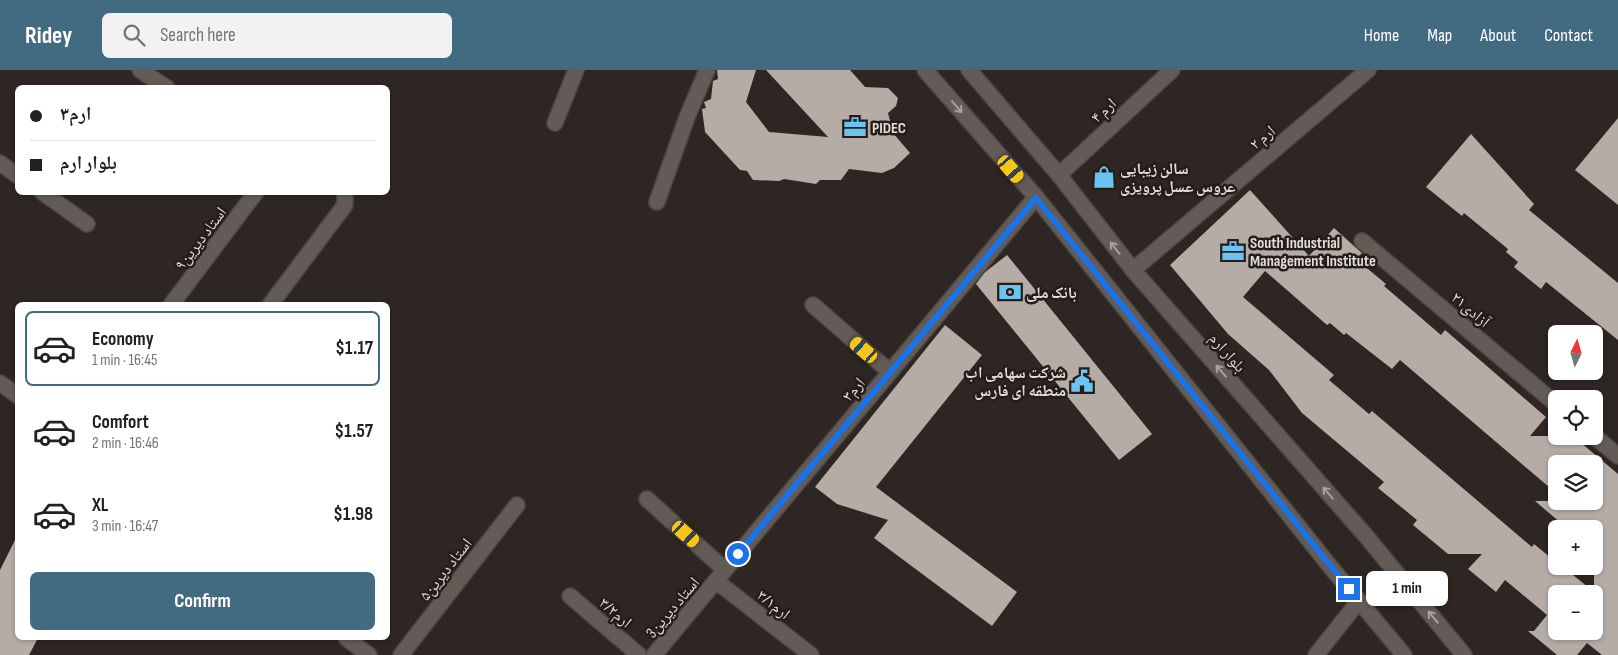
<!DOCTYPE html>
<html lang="en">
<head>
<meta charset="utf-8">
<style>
  :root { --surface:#fff; --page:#f2f2f2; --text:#202124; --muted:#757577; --line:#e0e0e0; --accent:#426a81 }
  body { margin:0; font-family:"Sofia Sans Condensed","Noto Naskh Arabic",sans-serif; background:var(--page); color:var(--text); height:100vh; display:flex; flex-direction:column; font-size:19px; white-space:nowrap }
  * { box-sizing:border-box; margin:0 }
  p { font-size:16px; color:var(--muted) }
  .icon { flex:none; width:28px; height:28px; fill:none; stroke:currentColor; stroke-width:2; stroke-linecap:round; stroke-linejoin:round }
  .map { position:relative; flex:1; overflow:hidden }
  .details { position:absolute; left:15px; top:232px; width:375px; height:338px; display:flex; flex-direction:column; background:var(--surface); border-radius:8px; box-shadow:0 1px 4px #0004 }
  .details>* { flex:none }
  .banner { position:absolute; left:15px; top:15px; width:375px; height:110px; border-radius:8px; box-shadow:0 1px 4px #0004; display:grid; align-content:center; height:110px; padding:0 15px; background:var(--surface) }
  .needle { width:32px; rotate:5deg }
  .fabs { position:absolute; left:1548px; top:255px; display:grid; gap:10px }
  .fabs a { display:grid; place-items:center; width:55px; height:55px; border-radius:8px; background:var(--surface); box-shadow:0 1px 4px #0004; font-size:25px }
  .end { position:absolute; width:22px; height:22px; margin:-11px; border:6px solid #1a73e8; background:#fff; box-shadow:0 0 0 2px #fff }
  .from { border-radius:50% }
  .bubble { position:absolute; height:35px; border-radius:8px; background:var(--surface); box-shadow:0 1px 4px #0004; font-size:16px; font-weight:700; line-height:35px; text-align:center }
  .car { position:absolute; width:15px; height:30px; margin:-15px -8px; border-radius:6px; box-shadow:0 0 4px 1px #0007; background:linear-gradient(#f5c518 24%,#345 0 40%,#f5c518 0 76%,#345 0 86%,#f5c518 0) }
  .banner b { display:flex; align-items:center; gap:18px; height:48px; font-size:19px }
  .banner b+b { border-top:1px solid var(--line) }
  .banner i { width:12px; height:12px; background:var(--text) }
  ul { padding:9px 0 0; list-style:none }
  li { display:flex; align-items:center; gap:15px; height:75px; margin:0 10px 8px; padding:0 5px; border:2px solid transparent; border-radius:8px }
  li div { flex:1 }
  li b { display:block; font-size:19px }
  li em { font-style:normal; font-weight:700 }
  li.selected { border-color:var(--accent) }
  li>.icon { width:45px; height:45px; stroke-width:1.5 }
  .button { display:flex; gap:10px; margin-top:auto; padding:10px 15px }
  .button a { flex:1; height:58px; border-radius:8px; background:var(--accent); color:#fff; font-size:20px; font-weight:700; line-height:58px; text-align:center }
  header { display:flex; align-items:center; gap:30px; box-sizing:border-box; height:70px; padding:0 25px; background:var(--accent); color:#fff }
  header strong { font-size:24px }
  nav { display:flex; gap:28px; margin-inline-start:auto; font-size:18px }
  .search { width:350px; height:45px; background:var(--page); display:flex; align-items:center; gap:12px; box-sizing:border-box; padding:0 18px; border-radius:8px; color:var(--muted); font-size:19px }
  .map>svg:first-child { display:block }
  .building { fill:#b5aca6; fill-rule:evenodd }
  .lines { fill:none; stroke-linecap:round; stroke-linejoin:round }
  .street-casing { stroke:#4b4441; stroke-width:18 }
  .secondary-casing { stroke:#4b4441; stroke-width:18 }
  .street { stroke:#635b56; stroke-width:15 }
  .secondary { stroke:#635b56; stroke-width:15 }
  .oneway { stroke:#a8a29e }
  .route { stroke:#1a73e8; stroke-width:6 }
  .labels { text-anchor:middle; stroke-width:5; stroke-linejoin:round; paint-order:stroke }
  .street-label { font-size:16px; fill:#e1dcd9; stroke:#241d18 }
  .poi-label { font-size:16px; font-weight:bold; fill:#e1dcd9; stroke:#241d18; text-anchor:start }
</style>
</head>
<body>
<header>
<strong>Ridey</strong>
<div class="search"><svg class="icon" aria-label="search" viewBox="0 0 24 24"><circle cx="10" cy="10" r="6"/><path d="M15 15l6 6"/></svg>Search here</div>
<nav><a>Home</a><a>Map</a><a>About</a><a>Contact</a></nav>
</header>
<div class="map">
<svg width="1618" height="585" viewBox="0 0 1618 585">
  <rect width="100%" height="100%" fill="#2d2622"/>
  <!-- building -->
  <path class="building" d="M717 0H756L746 32 769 62 828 67 766 0H850L865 17 888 18 898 28 896 36 888 43 893 63 910 83 894 98 882 103 849 99 841 110H820L816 114 784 109 779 111 753 110 747 101 740 100 705 62 702 39 706 38 704 32 711 29 713 11 718 9Z
    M1618 48V135L1575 100Z
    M1471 64 1534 134 1529 140 1618 213V270L1546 212 1541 219 1514 197 1518 192 1506 182 1508 179 1464 143 1462 146 1426 117Z
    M1250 120 1309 186 1334 158 1354 176 1362 183 1356 189 1386 214 1384 216 1441 265 1445 260 1546 347 1530 366H1573L1618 404V585H1602L1587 573 1577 585H1557L1528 561H1534L1547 545 1505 510 1496 522 1468 499 1482 484H1448L1413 455 1417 450 1378 418 1384 412 1302 343 1269 300 1228 264 1170 195ZM1265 201 1327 255 1330 253 1344 265 1346 263 1392 299 1400 290 1556 423V394H1594V431H1535L1568 459H1594V471L1603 479 1594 490V522L1562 496H1556V492L1534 474 1532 477 1372 341 1369 344 1329 310 1334 305 1243 227ZM1556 524H1594V561H1556Z
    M1007 185 1152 364 1119 390 976 214 984 203Z
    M945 255 982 285 876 417 1017 522 992 556 874 468 888 450 837 434 815 417Z
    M18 464V568H38L29 585H0V500Z"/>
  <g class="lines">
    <defs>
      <path id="street" d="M140 0 167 18
        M555 53 576 0
        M0 93 18 106
        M1059 105 1172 0
        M42 122 87 154
        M657 132 687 47 707 0
        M1362 171 1556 334
        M1133 200 1368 0
        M171 235 256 122
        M270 235 345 135V122
        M813 235 890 302
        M0 313 18 326
        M1594 366 1618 386
        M647 429 725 500
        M716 511 811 585
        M570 526 639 585
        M346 568 369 585
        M401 585 517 435
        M654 585 1036 127
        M1316 585 1359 531"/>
      <path id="secondary" d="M925 0 1036 127 1329 495 1404 585
        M969 0 1059 105 1133 200 1366 466 1464 585"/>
    </defs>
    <!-- street casing -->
    <use href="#street" class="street-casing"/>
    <!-- secondary casing -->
    <use href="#secondary" class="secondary-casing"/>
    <!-- street -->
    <use href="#street" class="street"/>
    <!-- secondary -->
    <use href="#secondary" class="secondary"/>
  </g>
  <!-- one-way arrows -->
  <defs><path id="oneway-shaft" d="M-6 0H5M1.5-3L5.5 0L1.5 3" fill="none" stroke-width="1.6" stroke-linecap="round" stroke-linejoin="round" transform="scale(1.25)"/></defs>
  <g class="oneway">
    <use href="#oneway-shaft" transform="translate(957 37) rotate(49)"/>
    <use href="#oneway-shaft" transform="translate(1115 178) rotate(-128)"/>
    <use href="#oneway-shaft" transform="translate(1221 301) rotate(-131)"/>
    <use href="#oneway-shaft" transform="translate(1328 423) rotate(-131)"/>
    <use href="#oneway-shaft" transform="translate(1433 547) rotate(-130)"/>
  </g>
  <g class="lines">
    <!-- route -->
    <path class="route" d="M738 484 1036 128 1349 519"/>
  </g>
  <!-- icons -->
  <defs>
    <symbol id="office-bare" viewBox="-9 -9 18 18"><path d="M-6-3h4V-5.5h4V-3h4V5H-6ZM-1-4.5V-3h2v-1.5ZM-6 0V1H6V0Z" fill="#6bc3f2" stroke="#241d18" stroke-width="2.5" paint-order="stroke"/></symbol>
    <symbol id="shop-bare" viewBox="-9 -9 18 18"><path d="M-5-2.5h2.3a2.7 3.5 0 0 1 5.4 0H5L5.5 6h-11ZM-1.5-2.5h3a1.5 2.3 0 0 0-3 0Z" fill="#6bc3f2" stroke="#241d18" stroke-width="2.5" paint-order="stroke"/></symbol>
    <symbol id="bank-bare" viewBox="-9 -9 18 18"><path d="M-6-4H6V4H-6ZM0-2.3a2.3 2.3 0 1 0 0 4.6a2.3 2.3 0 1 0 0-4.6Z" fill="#6bc3f2" stroke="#241d18" stroke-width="2.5" paint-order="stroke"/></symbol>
    <symbol id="civic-bare" viewBox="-9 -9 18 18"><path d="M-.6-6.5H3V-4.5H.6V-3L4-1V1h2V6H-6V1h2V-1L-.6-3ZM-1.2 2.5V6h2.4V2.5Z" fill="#6bc3f2" stroke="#241d18" stroke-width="2.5" paint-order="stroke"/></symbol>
  </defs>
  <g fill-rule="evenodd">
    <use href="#office-bare" x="839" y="41" width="32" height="32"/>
    <use href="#shop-bare" x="1088" y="91" width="32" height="32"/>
    <use href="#office-bare" x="1217" y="165" width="32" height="32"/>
    <use href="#bank-bare" x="994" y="206" width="32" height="32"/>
    <use href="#civic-bare" x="1066" y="295" width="32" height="32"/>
  </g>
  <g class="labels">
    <!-- street labels -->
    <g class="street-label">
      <text transform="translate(1103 40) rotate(-43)" y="6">ارم ۴</text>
      <text transform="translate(1262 67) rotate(-40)" y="6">ارم ۲</text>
      <text transform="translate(200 168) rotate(-53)" y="6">استاد دیرین۹</text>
      <text transform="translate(1471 239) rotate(40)" y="6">آزادی۲۱</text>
      <text transform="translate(1228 282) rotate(49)" y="6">بلوار ارم</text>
      <text transform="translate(853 319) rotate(-50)" y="6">ارم۳</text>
      <text transform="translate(445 499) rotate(-52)" y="6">استاد دیرین۵</text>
      <text transform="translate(774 534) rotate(38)" y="6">۳/۱ارم</text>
      <text transform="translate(672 537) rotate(-50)" y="6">3استاد دیرین</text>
      <text transform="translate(616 542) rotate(40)" y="6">۳/۲ارم</text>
    </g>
    <!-- poi labels -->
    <g class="poi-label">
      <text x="872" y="63">PIDEC</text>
      <text x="1120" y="104">سالن زیبایی<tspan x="1120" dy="18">عروس عسل پرويزی</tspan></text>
      <text x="1250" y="178">South Industrial<tspan x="1250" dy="18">Management Institute</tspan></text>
      <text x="1026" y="228">بانک ملی</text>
      <text x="1066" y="308" text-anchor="end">شرکت سهامی اب<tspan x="1066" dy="18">منطقه ای فارس</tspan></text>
    </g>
  </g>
</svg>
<div class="fabs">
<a><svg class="needle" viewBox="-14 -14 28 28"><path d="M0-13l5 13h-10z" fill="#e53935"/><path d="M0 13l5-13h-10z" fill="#757577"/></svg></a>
<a><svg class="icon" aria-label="locate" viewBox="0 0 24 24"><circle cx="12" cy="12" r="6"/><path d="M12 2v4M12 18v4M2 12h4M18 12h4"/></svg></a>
<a><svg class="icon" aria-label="layers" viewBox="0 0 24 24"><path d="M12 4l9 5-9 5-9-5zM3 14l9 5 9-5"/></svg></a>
<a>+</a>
<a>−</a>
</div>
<i class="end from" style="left:738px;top:484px"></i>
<i class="end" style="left:1349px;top:519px"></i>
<div class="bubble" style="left:1366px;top:501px;width:82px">1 min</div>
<i class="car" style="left:1011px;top:99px;rotate:139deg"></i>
<i class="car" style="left:864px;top:280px;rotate:311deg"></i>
<i class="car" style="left:686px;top:464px;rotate:132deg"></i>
<div class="banner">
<b><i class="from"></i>ارم۳</b>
<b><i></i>بلوار ارم</b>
</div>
<section class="details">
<ul>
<li class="selected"><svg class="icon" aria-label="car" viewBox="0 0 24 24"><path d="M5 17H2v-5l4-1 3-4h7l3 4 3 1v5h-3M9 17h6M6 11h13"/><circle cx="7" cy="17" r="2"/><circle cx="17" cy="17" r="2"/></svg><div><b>Economy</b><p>1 min · 16:45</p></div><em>$1.17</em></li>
<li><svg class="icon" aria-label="car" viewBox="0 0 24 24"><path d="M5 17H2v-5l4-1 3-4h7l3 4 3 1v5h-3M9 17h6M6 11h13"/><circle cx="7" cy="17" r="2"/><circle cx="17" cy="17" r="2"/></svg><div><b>Comfort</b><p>2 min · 16:46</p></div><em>$1.57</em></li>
<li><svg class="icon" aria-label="car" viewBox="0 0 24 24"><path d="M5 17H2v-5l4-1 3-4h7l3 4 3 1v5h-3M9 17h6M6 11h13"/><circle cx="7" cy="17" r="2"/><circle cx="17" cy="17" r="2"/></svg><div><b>XL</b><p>3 min · 16:47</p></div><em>$1.98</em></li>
</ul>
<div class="button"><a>Confirm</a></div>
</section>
</div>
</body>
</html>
